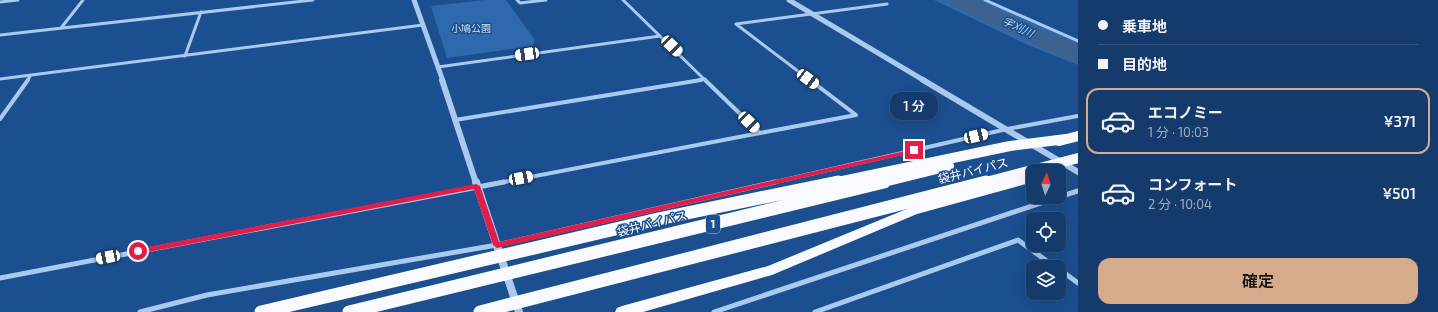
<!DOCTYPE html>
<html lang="ja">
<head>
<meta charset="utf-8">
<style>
  :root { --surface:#143b6b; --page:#1d4271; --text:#f1f3f6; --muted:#9dadc1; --line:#33557e; --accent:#d6ab8b }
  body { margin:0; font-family:"Exo 2","Noto Sans JP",sans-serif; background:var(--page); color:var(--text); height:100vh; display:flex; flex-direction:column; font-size:15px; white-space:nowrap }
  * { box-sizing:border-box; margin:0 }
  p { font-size:13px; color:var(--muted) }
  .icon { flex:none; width:22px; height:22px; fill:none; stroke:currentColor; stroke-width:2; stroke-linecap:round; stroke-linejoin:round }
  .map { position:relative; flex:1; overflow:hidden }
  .details { display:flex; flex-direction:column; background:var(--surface); width:360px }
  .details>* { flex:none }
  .banner { display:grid; align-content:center; height:88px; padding:0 20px; background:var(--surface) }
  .needle { width:26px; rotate:4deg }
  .buttons { position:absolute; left:1026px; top:164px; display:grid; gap:8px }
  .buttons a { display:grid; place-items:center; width:40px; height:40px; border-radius:8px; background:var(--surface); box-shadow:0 4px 16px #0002,0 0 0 1px var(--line); font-size:20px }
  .end { position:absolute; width:18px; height:18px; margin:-9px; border:5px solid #e11d48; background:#fff; box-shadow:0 0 0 2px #fff }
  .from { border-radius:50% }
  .bubble { position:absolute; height:28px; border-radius:12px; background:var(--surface); box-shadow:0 4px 16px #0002,0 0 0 1px var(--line); font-size:13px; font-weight:600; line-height:28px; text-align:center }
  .car { position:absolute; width:12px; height:24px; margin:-12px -6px; border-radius:5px; box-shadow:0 0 3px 1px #0007; background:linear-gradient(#fff 24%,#345 0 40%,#fff 0 76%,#345 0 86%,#fff 0) }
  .banner b { display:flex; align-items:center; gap:14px; height:38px; font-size:15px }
  .banner b+b { border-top:1px solid var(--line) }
  .banner i { width:10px; height:10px; background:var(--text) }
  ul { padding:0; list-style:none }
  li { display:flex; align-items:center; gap:12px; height:66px; margin:0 8px 6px; padding:0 12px; border:2px solid transparent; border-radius:12px }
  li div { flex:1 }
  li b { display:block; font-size:15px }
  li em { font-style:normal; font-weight:600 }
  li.current { border-color:var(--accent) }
  li>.icon { width:36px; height:36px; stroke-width:1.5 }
  .action { display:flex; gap:8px; margin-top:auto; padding:8px 20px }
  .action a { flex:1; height:46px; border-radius:12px; background:var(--accent); color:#111; font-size:16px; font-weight:600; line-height:46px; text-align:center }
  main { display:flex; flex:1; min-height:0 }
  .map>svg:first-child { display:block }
  .green { fill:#2e69ad }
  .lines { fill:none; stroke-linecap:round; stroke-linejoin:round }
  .river { fill:#3c6290; fill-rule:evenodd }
  .minor-far2 { stroke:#a9c9ee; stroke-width:3 }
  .minor-far1 { stroke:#a9c9ee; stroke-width:4 }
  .minor { stroke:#a9c9ee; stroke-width:5 }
  .tertiary-far2 { stroke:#a9c9ee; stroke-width:5 }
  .tertiary-far1 { stroke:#a9c9ee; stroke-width:6 }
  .tertiary { stroke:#a9c9ee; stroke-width:8 }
  .trunk { fill:#f8faff; fill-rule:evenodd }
  .trunk-bridge-far1 { stroke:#f8faff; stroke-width:10 }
  .trunk-bridge { stroke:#f8faff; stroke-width:13 }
  .route { fill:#e11d48 }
  .labels { text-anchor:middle; stroke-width:3; stroke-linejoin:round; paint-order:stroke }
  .far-park-label { font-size:10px; fill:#cfe3fa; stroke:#1b4f8f }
  .far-water-label { font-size:11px; font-style:italic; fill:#b5d3f5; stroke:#1b4f8f }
  .shield { fill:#1b4f8f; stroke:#bbcadd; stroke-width:1 }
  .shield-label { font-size:11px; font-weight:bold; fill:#fff }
  .street-label { font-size:12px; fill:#fff; stroke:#1b4f8f }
</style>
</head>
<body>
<main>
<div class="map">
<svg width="1078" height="312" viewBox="0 0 1078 312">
  <rect width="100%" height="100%" fill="#1b4f8f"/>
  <!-- green -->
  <path class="green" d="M485 0H506L535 40 533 46 447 58 431 6Z
    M934 0H982L1078 42V65L1030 46Z"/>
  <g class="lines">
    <!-- river -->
    <path class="river" d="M948 0H977L1078 45V63L1069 61 951 5Z"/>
    <!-- minor-far2 -->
    <path class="minor-far2" d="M517 0 520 3 546 0
      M623 0 706 81
      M985 0 1078 41
      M0 2 18 0
      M61 28 83 0
      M0 35 313 0
      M185 56 201 12
      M438 67 660 36
      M0 79 423 25
      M27 81 31 75
      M694 81 705 79
      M811 81 736 24 887 4"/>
    <!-- minor-far1 -->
    <path class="minor-far1" d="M0 119 28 80
      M455 120 701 80
      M760 133 856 115 810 80
      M499 183 760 133 705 80
      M771 183 1007 129 1078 116"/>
    <!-- minor -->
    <path class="minor" d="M1059 197 1078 191
      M1059 269 1078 283
      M0 278 504 182
      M140 312 207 295 497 245 775 182
      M714 312 1059 197
      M815 312 1018 240 1055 267"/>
    <!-- tertiary-far2 -->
    <path class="tertiary-far2" d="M414 0 443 81
      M789 0 925 81"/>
    <!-- tertiary-far1 -->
    <path class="tertiary-far1" d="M442 80 476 183
      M923 80 1078 172"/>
    <!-- tertiary -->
    <path class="tertiary" d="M476 182 519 312"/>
    <!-- trunk -->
    <path class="trunk" d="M1033 174V182L917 214 772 275 643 312H615L617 308 622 306 768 266 909 208Z"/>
    <!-- trunk-bridge-far1 -->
    <path class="trunk-bridge-far1" d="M1059 141 1078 136
      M833 183 1010 146 1066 139
      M880 183 949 166
      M982 183 1078 158"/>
    <!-- trunk-bridge -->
    <path class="trunk-bridge" d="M261 312 658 219 838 182
      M349 312 884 182
      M480 312 986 182"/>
  </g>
  <!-- route -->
  <path class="route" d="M914 149 917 150 916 152 497 248 493 245 474 189 138 254 134 251 138 249 476 184 480 186 499 242Z"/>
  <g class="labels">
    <!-- far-park labels -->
    <g class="far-park-label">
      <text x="471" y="32">小鳩公園</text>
    </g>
    <!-- far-water labels -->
    <g class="far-water-label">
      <text transform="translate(1018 27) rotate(25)" y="4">宇刈川</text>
    </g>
    <!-- shield labels -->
    <rect class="shield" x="706" y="215" width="14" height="18" rx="3"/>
    <g class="shield-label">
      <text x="713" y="228">1</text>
    </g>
    <!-- street labels -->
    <g class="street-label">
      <text transform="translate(973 171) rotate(-14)" y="4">袋井バイパス</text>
      <text transform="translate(652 224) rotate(-14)" y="4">袋井バイパス</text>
    </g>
  </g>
</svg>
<div class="buttons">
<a><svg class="needle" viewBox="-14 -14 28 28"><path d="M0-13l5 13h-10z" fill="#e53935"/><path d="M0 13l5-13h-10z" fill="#9dadc1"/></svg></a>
<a><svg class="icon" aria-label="locate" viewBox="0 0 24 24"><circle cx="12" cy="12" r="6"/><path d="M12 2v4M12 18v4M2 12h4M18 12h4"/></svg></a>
<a><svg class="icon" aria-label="layers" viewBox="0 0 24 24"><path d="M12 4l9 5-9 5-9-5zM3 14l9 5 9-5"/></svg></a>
</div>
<i class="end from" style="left:138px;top:251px"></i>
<i class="end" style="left:914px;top:150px"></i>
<div class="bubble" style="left:890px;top:92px;width:48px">1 分</div>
<i class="car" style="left:672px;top:46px;rotate:134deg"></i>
<i class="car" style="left:527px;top:54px;rotate:262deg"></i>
<i class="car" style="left:808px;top:79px;rotate:127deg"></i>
<i class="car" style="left:749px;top:122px;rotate:134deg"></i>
<i class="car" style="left:976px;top:136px;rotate:77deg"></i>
<i class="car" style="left:521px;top:178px;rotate:79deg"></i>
<i class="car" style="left:108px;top:257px;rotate:259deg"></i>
</div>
<section class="details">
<div class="banner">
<b><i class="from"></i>乗車地</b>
<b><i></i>目的地</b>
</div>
<ul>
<li class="current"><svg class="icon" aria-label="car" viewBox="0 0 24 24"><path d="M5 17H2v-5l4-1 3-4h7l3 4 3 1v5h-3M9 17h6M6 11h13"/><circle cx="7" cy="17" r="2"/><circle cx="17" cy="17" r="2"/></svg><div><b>エコノミー</b><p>1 分 · 10:03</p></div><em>¥371</em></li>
<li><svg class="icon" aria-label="car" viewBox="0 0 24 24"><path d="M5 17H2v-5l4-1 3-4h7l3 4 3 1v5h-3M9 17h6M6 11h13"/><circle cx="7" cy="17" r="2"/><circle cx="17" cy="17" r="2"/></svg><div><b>コンフォート</b><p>2 分 · 10:04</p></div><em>¥501</em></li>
</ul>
<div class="action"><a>確定</a></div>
</section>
</main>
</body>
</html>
